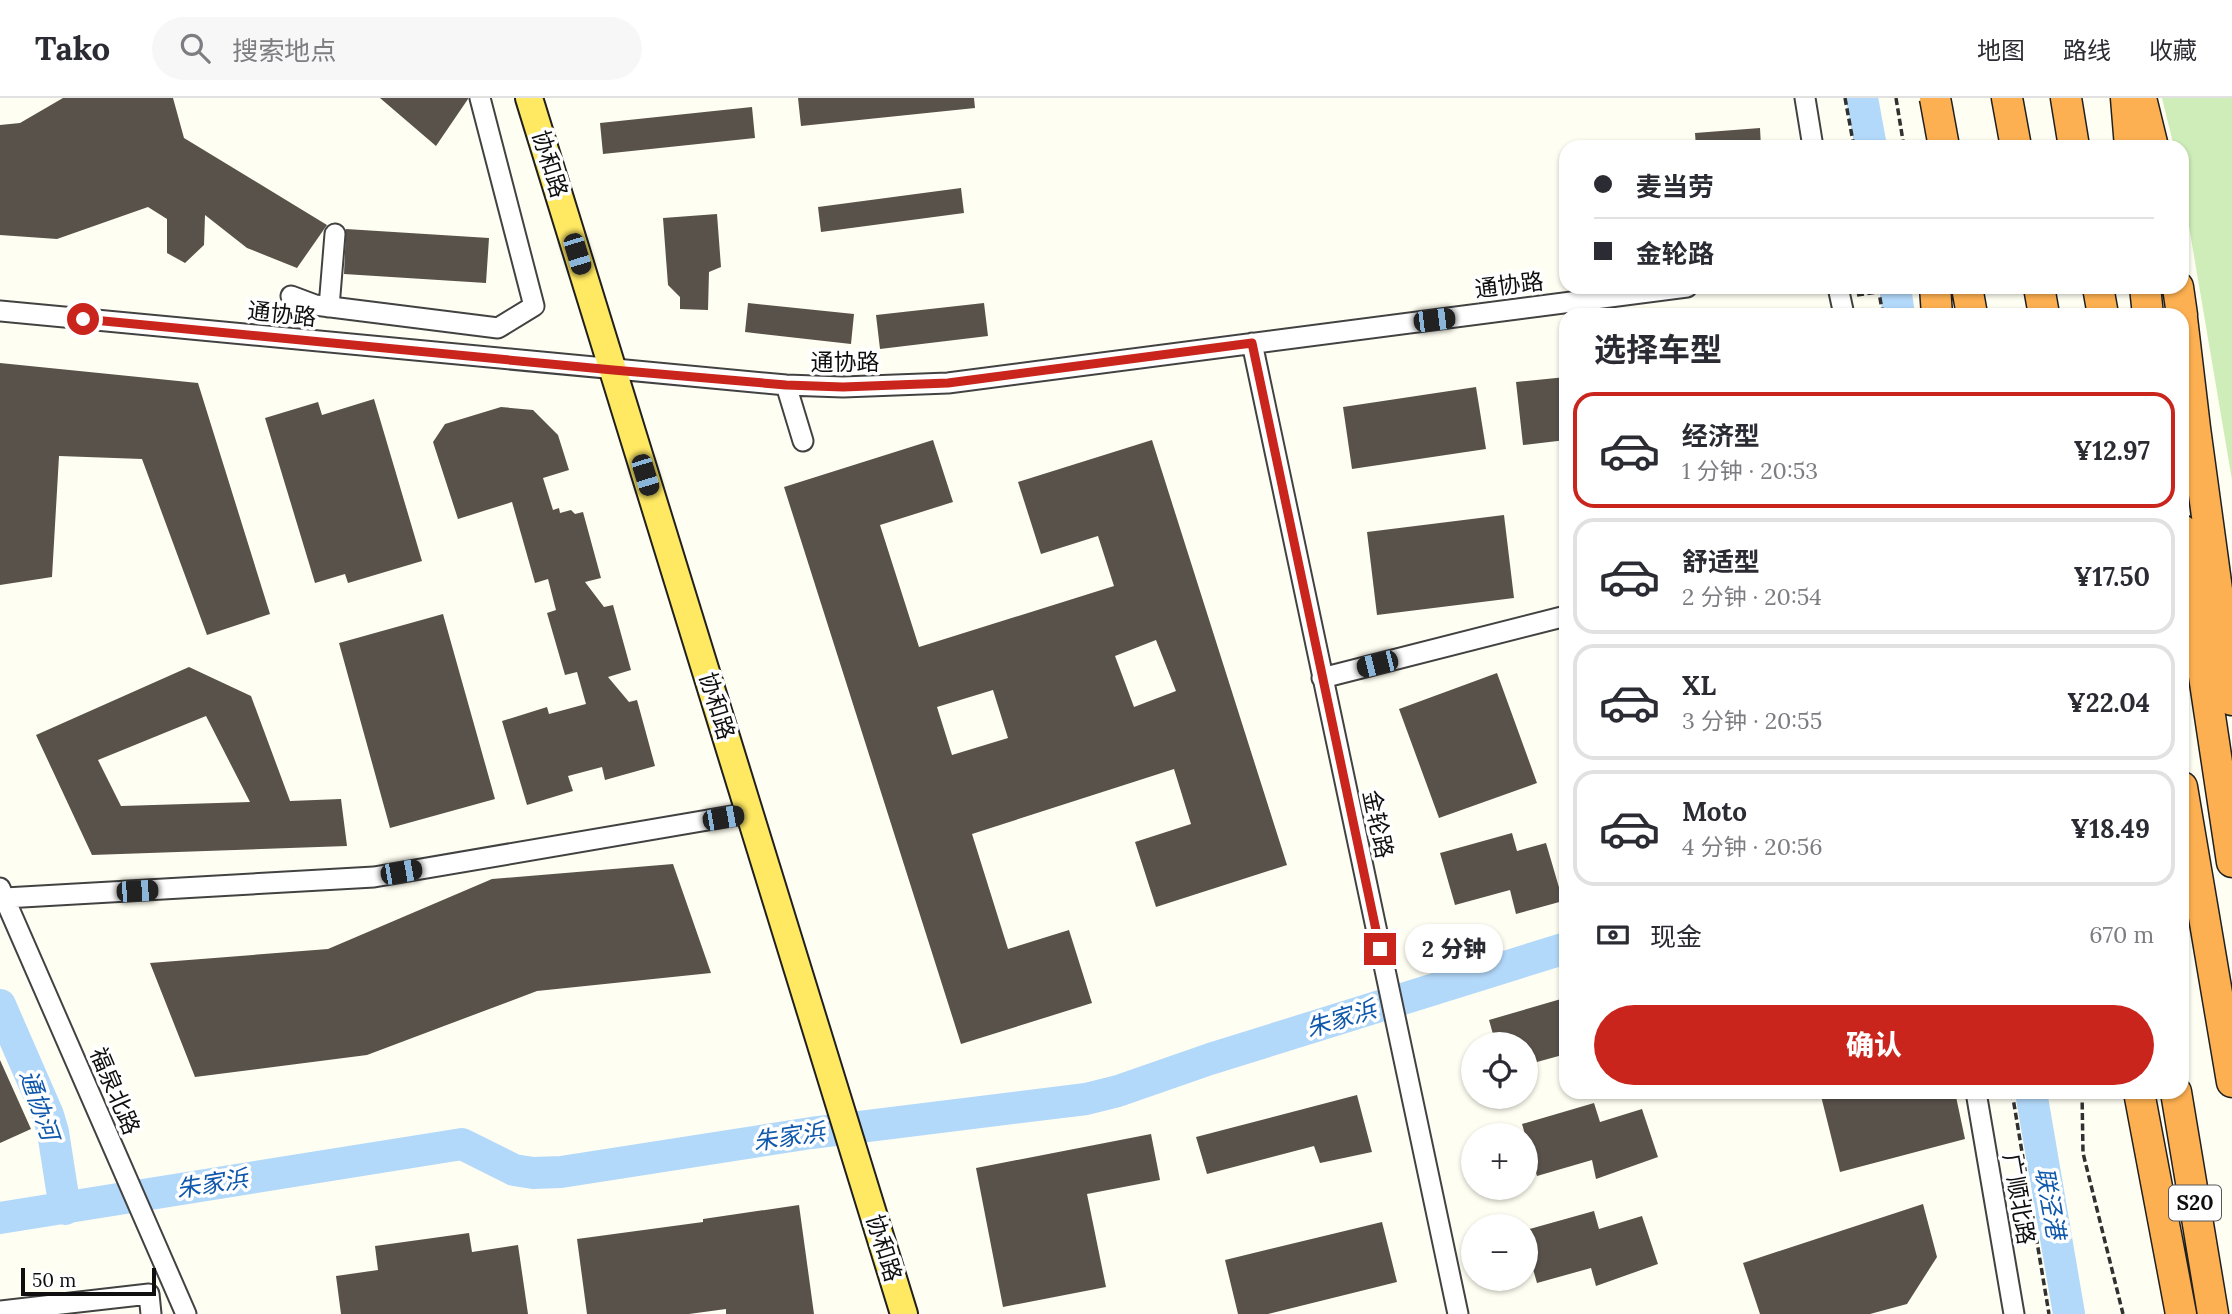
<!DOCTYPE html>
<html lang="zh">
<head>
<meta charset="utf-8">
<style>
  :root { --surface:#fff; --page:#f7f7f7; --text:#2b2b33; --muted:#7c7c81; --line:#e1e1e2; --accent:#ca251d }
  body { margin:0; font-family:Lora,"Noto Sans SC",serif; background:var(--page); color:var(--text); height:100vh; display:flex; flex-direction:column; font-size:26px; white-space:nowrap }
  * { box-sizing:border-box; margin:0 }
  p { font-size:23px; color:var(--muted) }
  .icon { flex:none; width:38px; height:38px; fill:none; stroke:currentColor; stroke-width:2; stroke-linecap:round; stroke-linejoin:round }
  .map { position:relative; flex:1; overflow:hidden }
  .side { position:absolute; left:1559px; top:210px; width:630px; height:791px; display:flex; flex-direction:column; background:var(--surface); border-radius:21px; box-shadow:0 2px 5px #0004 }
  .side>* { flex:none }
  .guide { position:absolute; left:1559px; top:42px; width:630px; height:154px; border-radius:21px; box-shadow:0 2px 5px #0004; display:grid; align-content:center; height:154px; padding:0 35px; background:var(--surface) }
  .tools { position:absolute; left:1461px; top:934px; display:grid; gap:14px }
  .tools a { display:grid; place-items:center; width:77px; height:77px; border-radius:50%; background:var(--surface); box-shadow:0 2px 5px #0004; font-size:35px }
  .scale { position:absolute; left:21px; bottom:18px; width:135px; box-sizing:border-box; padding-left:7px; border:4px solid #0f0f0f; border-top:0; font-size:19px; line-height:24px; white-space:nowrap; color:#0f0f0f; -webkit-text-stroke:5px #fff; paint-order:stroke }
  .end { position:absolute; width:32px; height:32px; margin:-16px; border:9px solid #ca251d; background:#fff; box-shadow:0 0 0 4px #fff }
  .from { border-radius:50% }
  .bubble { position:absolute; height:49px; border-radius:24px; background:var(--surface); box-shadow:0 2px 5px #0004; font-size:23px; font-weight:800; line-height:49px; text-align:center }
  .car { position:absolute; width:21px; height:42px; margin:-21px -10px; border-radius:9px; box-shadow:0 0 5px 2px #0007; background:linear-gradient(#222 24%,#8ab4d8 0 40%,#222 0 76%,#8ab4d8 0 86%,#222 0) }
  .guide b { display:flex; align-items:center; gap:24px; height:66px; font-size:26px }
  .guide b+b { border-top:2px solid var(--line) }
  .guide i { width:18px; height:18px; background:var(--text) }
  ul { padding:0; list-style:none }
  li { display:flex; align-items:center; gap:21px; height:116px; margin:0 14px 10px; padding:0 21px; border:4px solid var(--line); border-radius:21px }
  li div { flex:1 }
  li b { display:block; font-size:26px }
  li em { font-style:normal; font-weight:800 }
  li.active { border-color:var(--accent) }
  li>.icon { width:63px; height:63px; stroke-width:1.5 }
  h2 { padding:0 35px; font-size:32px; line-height:84px }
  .pay { display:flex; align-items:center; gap:18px; height:77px; padding:0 35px; font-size:26px }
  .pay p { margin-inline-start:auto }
  .primary-button { display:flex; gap:14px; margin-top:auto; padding:14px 35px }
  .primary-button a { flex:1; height:80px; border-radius:42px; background:var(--accent); color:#fff; font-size:28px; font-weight:800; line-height:80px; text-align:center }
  header { display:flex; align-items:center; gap:42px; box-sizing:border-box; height:98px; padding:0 35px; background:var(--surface); border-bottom:2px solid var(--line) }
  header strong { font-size:33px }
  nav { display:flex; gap:38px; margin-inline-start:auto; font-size:24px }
  .search { width:490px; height:63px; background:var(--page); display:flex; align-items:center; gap:18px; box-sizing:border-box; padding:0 24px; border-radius:38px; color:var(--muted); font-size:26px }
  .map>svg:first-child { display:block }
  .green { fill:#ceedb8 }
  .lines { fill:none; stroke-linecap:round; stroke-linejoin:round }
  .river { stroke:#b3d9fa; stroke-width:32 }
  .building { fill:#59524b; fill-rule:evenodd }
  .minor-casing { stroke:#424242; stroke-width:23 }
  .major-casing { stroke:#202020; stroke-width:30 }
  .highway-casing { stroke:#202020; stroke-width:33 }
  .path { stroke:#313131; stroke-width:3.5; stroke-dasharray:7 3.5; stroke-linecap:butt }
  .minor { stroke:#fff; stroke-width:19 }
  .major { stroke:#ffe862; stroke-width:26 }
  .highway { stroke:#fdb051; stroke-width:30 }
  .highway-bridge-casing { stroke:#202020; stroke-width:33; stroke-linecap:butt }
  .highway-bridge { stroke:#fdb051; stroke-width:30 }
  .route { stroke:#ca251d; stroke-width:9 }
  .labels { text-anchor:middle; stroke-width:7; stroke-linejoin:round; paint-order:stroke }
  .shield { fill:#fff; stroke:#575757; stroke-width:2 }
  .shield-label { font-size:21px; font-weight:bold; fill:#0f0f0f }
  .street-label { font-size:23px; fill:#0f0f0f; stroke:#fff }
  .water-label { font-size:24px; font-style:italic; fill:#0f58ab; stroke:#fff }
</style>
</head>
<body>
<header>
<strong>Tako</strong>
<div class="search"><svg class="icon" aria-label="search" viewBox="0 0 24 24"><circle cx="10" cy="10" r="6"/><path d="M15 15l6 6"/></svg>搜索地点</div>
<nav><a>地图</a><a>路线</a><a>收藏</a></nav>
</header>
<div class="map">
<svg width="2232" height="1216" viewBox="0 0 2232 1216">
  <rect width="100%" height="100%" fill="#fffef2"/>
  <!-- green -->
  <path class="green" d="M2162 0H2232V382L2182 87V49H2174Z"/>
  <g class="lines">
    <!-- river -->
    <path class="river" d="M1862 0 1871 49
      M1895 189 1899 217
      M0 907 48 1017 53 1034 65 1111
      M2031 994 2069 1216
      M0 1120 462 1046 514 1072 533 1075 561 1074 811 1035 1086 1001 1118 993 1210 961 1566 850"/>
  </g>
  <!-- building -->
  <path class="building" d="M63 0H173L184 40 327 127 297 170 247 150 205 117 204 147 185 165 167 155V121L148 109 57 141 0 137V27L20 25Z
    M380 0H468V1L436 48Z
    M798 0H974L975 10 801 28Z
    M752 9 755 40 603 56 600 25Z
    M1760 30 1761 49H1696L1695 35Z
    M961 90 964 115 821 134 818 109Z
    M717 116 721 169 709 174 708 212 680 211V199L668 187 663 120Z
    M346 131 489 140 486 185 344 176Z
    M748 205 854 216 851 246 745 234Z
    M984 205 988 238 880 251 876 217Z
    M0 265 198 285 270 516 207 537 142 361 59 358 52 479 0 487Z
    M1566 279V342L1523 347 1516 284Z
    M1476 289 1486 351 1352 371 1343 309Z
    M374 301 422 463 348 485 345 476 315 485 265 320 318 304 322 317Z
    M501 309 533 312 558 337 569 372 543 380 553 412 559 410 560 415 571 412 575 416 583 414 601 480 585 484 604 509 613 507 631 572 608 579 629 604 637 602 655 668 605 682 602 669 568 678 573 693 527 707 502 623 547 609 549 616 586 606 577 574 565 577 547 515 556 512 548 481 535 485 512 404 458 421 433 344 445 326Z
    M933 342 953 404 880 427 919 549 1114 488 1098 438 1041 456 1018 384 1152 342 1287 767 1156 809 1135 744 1191 726 1174 671 972 736 1008 851 1069 832 1092 905 961 946 784 389ZM1156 542 1176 593 1134 609 1115 558ZM993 592 1008 640 952 657 937 609Z
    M1504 417 1514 500 1377 517 1367 434Z
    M443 516 495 701 390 730 339 545Z
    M189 569 251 598 290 703 341 701 347 748 92 757 36 637ZM206 618 250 704 121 708 98 662Z
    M1497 575 1537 685 1439 720 1399 611Z
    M1512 735 1517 753 1546 745 1563 803 1516 816 1510 792 1455 807 1440 755Z
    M673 766 711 875 537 893 367 957 195 979 150 865 328 851 492 781Z
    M1561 901 1566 919V956L1526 967V947H1496L1489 922Z
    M0 962 31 1031 0 1045Z
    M1820 994H1955L1965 1041 1840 1074Z
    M1357 997 1372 1054 1320 1065 1314 1048 1207 1076 1196 1039Z
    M1594 1005 1600 1024 1642 1011 1658 1059 1596 1081 1592 1062 1537 1078 1522 1026Z
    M1151 1036 1160 1082 1087 1096 1106 1189 1003 1209 976 1070Z
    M1923 1106 1937 1159 1907 1206 1870 1216H1760L1743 1165Z
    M799 1107 814 1216H726V1211L689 1216H587L577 1141 703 1124V1121Z
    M1594 1113 1599 1131 1642 1118 1658 1166 1596 1188 1591 1170 1537 1185 1526 1147V1132Z
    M1382 1124 1397 1184 1268 1216H1238L1225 1162Z
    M469 1135 472 1154 518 1147 528 1216H341L336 1178 378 1172 375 1148Z"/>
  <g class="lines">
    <defs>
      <path id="minor" d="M1805 0 1813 49
        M1838 189 1844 217
        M291 198 315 207 498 230 534 208 480 0
        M329 209 335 136
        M0 213 786 287 843 289 948 285 1687 189
        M1252 245 1458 1216
        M786 287 803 343
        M1322 580 1566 518
        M0 790 186 1216
        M5 800 374 779 749 715
        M1976 994 2014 1216
        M0 1213 149 1196 151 1216"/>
      <path id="major" d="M529 0 904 1216"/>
      <path id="highway" d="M2007 0 2016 49
        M2066 0 2074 49
        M2126 0 2130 49
        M2141 0 2153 49
        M1935 189 1937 217
        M1967 189 1972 217
        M2039 189 2044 217
        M2098 189 2103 217
        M2145 189 2148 217
        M2178 189 2182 217
        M2182 220 2195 330 2232 602
        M2182 432 2232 764
        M2182 689 2232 984
        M2139 994 2181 1216
        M2176 994 2213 1216"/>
    </defs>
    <!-- minor casing -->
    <use href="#minor" class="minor-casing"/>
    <!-- major casing -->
    <use href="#major" class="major-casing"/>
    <!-- highway casing -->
    <use href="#highway" class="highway-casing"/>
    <!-- path -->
    <path class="path" d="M1845 0 1854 49
      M1896 0 1904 49
      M1878 189 1883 217
      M1857 197 1879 194
      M2012 994 2049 1216
      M2082 994 2083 1055 2123 1216"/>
    <!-- minor -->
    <use href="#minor" class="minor"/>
    <!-- major -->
    <use href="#major" class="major"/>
    <!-- highway -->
    <use href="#highway" class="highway"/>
    <defs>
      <path id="highway-bridge" d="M1935 0 1944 49"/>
    </defs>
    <!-- highway-bridge casing -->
    <use href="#highway-bridge" class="highway-bridge-casing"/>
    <!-- highway-bridge -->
    <use href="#highway-bridge" class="highway-bridge"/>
  </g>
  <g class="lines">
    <!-- route -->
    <path class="route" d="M83 221 613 272 786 287 843 289 948 285 1252 245 1380 851"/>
  </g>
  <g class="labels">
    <!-- shield labels -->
    <rect class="shield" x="2169" y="1087.5" width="52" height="35" rx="5"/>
    <g class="shield-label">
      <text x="2195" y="1112">S20</text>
    </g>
    <!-- street labels -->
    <g class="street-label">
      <text transform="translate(550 66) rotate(73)" y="8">协和路</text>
      <text transform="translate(1509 187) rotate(-7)" y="8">通协路</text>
      <text transform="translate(282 216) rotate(6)" y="8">通协路</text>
      <text x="845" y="272">通协路</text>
      <text transform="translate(717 608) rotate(73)" y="8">协和路</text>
      <text transform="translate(1378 726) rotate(78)" y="8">金轮路</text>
      <text transform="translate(115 993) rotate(67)" y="8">福泉北路</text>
      <text transform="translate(2019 1101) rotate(80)" y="8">广顺北路</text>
      <text transform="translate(884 1150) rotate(73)" y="8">协和路</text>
    </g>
    <!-- water labels -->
    <g class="water-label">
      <text transform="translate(1341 921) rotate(-17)" y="8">朱家浜</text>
      <text transform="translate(39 1007) rotate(71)" y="8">通协河</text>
      <text transform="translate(789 1039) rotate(-8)" y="8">朱家浜</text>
      <text transform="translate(212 1086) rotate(-9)" y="8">朱家浜</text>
      <text transform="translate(2050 1105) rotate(80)" y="8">联泾港</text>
    </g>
  </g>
</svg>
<div class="tools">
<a><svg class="icon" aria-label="locate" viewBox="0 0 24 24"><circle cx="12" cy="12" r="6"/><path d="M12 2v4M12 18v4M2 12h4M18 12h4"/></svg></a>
<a>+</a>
<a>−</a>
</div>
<div class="scale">50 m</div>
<i class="end from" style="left:83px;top:221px"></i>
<i class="end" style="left:1380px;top:851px"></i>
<div class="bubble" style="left:1405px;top:826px;width:98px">2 分钟</div>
<i class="car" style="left:577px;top:156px;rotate:163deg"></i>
<i class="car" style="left:1434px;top:222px;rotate:83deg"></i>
<i class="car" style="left:645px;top:377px;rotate:163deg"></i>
<i class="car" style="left:1377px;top:566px;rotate:256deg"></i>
<i class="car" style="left:723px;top:720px;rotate:80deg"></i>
<i class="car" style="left:401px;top:774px;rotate:80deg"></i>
<i class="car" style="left:137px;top:793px;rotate:87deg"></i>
<div class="guide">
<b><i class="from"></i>麦当劳</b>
<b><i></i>金轮路</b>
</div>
<section class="side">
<h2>选择车型</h2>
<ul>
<li class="active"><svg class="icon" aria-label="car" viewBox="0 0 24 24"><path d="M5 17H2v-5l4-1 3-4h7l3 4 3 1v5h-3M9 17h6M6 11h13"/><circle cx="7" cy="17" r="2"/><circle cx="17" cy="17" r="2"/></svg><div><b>经济型</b><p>1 分钟 · 20:53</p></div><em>¥12.97</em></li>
<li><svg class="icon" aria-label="car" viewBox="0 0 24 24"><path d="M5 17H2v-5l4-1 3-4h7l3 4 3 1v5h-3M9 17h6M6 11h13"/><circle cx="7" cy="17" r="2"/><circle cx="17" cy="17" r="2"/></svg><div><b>舒适型</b><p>2 分钟 · 20:54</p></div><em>¥17.50</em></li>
<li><svg class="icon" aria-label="car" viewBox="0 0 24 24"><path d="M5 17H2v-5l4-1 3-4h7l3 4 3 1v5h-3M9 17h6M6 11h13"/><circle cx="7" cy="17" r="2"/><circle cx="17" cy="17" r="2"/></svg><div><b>XL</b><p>3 分钟 · 20:55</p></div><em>¥22.04</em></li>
<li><svg class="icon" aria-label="car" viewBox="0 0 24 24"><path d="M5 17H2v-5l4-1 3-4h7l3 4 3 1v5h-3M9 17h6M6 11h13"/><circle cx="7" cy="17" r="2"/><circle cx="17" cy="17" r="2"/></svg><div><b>Moto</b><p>4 分钟 · 20:56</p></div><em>¥18.49</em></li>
</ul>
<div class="pay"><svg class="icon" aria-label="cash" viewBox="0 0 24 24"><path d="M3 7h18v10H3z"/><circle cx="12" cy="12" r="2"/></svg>现金<p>670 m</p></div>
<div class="primary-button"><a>确认</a></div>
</section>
</div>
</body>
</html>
